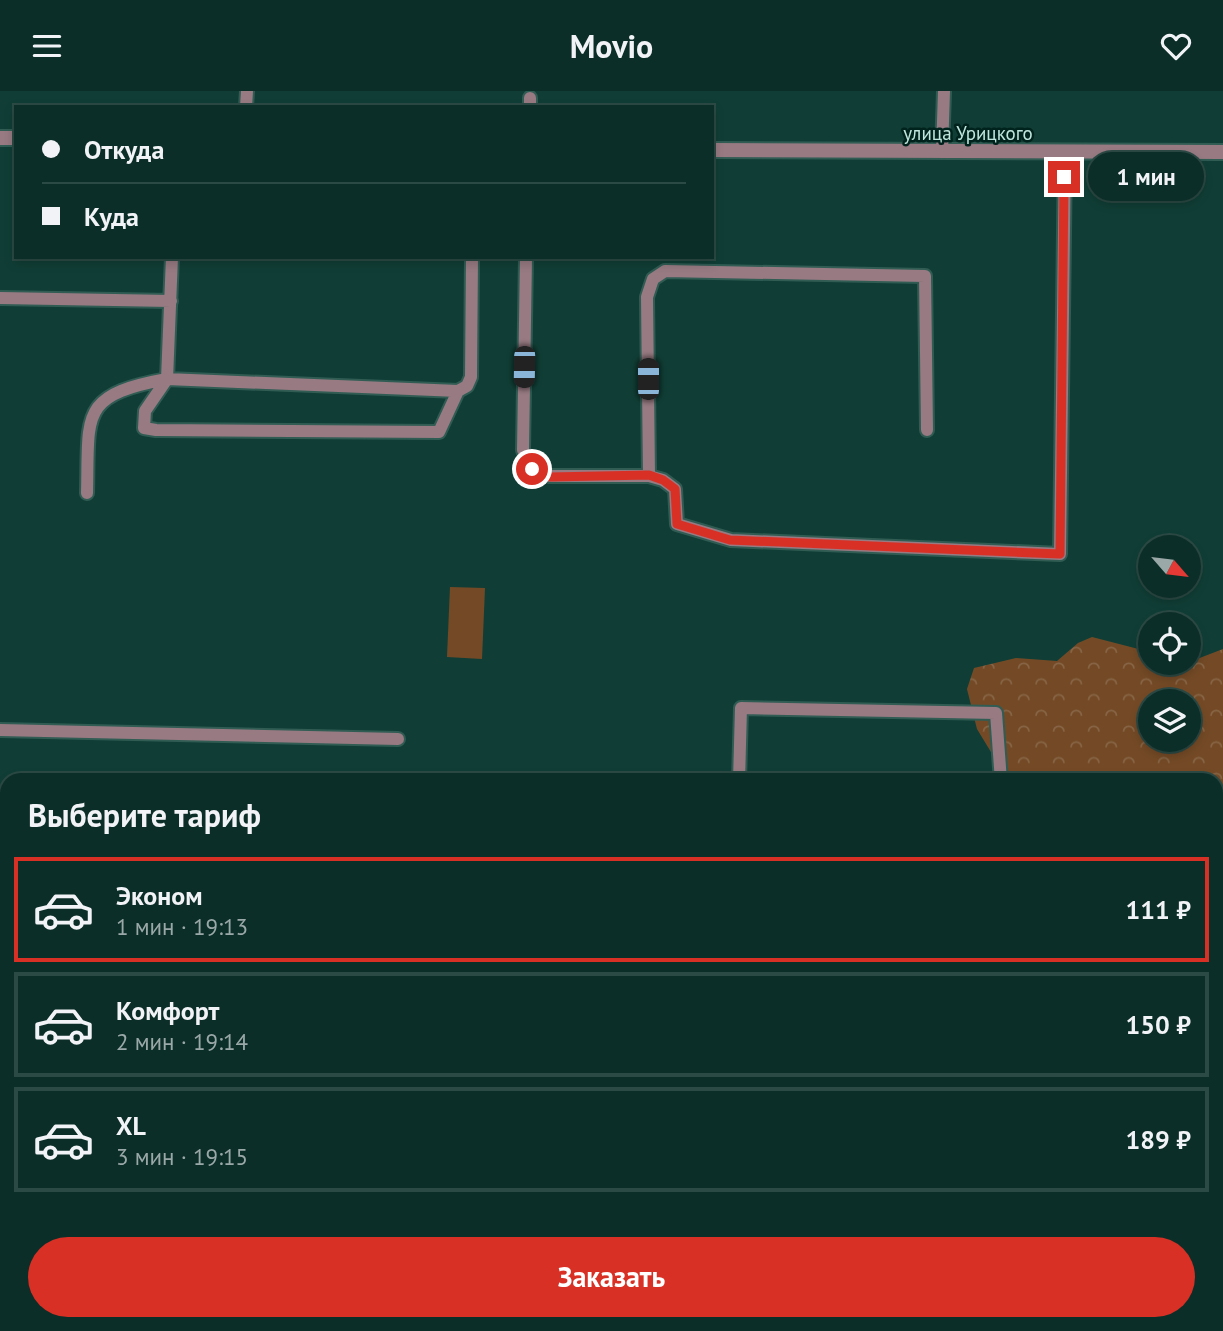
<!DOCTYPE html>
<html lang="ru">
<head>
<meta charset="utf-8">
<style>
  :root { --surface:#0c2e28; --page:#153630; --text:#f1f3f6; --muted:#9aa8a8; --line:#2c4a45; --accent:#d93025 }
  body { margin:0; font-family:"PT Sans",sans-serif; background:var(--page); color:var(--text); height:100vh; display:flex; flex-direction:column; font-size:26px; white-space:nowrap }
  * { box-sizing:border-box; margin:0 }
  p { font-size:23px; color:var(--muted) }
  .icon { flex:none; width:38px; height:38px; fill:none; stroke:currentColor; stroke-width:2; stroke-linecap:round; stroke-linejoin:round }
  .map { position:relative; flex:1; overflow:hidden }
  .sheet { position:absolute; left:0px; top:682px; width:1223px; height:558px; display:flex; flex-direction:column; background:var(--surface); border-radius:21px 21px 0 0; box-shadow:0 4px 10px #0003,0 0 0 2px var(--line) }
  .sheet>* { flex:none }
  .top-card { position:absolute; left:14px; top:14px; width:700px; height:154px; border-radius:0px; box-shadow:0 4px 10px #0003,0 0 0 2px var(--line); display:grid; align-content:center; height:154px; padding:0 28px; background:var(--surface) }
  .needle { width:46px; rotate:118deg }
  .fabs { position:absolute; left:1138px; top:444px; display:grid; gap:14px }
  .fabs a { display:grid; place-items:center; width:63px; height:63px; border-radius:50%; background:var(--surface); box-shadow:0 4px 10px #0003,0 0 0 2px var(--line); font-size:35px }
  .end { position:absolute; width:32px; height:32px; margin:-16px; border:9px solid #d93025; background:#fff; box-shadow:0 0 0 4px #fff }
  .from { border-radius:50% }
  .bubble { position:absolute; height:49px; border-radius:24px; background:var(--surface); box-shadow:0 4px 10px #0003,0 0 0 2px var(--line); font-size:23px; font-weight:700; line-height:49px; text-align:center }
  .car { position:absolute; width:21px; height:42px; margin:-21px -10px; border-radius:9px; box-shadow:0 0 5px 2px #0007; background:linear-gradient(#222 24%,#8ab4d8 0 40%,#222 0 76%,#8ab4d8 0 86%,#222 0) }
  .top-card b { display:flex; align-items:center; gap:24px; height:66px; font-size:26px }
  .top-card b+b { border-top:2px solid var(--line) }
  .top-card i { width:18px; height:18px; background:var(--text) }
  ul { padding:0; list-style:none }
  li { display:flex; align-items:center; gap:21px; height:105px; margin:0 14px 10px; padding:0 14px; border:4px solid var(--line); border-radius:0px }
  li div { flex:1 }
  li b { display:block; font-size:26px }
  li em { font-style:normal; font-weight:700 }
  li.selected { border-color:var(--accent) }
  li>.icon { width:63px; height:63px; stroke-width:1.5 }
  h2 { padding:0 28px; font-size:32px; line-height:84px }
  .cta { display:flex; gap:14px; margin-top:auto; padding:14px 28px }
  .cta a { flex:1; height:80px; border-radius:42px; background:var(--accent); color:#fff; font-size:28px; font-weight:700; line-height:80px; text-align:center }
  header { display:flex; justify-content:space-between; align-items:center; height:91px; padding:0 28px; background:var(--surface); font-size:32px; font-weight:700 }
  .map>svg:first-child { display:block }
  .forest { fill:url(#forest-crowns); fill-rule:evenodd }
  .garden { fill:#744a26 }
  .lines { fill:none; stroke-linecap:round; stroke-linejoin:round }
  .service-casing { stroke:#305c54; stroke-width:16 }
  .tertiary-casing { stroke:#305c54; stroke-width:18 }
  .service { stroke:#977a82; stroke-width:12 }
  .tertiary { stroke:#977a82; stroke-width:14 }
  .route { stroke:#d93025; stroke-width:9 }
  .labels { text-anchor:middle; stroke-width:5; stroke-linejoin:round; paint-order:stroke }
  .street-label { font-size:19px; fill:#bfe6dd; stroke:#00231d }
</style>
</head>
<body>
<header><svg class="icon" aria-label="menu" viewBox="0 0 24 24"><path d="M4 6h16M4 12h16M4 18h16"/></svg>Movio<svg class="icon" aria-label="heart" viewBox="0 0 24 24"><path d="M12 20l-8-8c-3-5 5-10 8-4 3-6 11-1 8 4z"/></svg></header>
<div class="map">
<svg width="1223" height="1240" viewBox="0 0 1223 1240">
  <defs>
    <pattern id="forest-crowns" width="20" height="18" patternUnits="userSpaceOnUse" patternTransform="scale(1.75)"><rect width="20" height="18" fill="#744a26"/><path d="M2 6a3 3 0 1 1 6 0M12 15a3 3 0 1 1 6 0" fill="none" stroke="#866445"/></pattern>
  </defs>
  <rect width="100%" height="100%" fill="#103e36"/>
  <!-- forest -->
  <path class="forest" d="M1092 546 1150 561V572H1188V567L1197 568 1223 558V766H1216V690L1008 689 977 638 967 598 974 577 1016 567 1057 570 1078 552ZM1150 611H1188V649H1150Z"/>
  <!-- garden -->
  <path class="garden" d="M450 496 485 497 482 568 447 566Z"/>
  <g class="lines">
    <defs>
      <path id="service" d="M246 16 247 0
        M530 16V7
        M942 61 944 0
        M172 166 167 288 458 300 467 295 471 286 472 166
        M526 166 523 359 532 378 550 385H649L663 389 675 398 677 433 731 449 1060 463 1065 61
        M0 207 171 210
        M167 288 145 320 144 337 156 339 439 341 458 300
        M649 385 647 206 653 188 665 180 925 185 927 339
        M87 402C89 323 79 304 167 288
        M0 639 398 648
        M739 690 741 617 996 622 1001 690
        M1216 891H1223
        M1216 1159 1223 1158
        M0 1180H7
        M0 1218H7
        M49 1234 51 1240
        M605 1234 609 1240
        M973 1234 976 1240
        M395 1240V1234"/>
      <path id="tertiary" d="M0 47H16
        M712 59 1223 61
        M1216 1006H1223
        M0 1013H7"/>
    </defs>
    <!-- service casing -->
    <use href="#service" class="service-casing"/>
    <!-- tertiary casing -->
    <use href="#tertiary" class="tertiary-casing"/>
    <!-- service -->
    <use href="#service" class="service"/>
    <!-- tertiary -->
    <use href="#tertiary" class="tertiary"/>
  </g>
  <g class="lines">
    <!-- route -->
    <path class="route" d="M532 378 550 386 649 384 663 389 675 398 677 433 730 449 1060 463 1064 86"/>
  </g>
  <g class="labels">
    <!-- street labels -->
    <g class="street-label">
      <text x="968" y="49">улица Урицкого</text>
    </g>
  </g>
</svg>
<div class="fabs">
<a><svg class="needle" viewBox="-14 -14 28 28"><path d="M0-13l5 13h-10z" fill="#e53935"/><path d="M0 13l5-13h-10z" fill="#9aa8a8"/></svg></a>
<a><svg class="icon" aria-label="locate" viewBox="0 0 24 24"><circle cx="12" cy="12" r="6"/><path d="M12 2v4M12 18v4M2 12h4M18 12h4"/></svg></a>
<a><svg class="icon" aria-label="layers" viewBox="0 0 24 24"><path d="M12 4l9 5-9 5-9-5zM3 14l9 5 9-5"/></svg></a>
</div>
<i class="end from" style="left:532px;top:378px"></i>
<i class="end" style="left:1064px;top:86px"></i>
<div class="bubble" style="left:1088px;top:61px;width:116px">1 мин</div>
<i class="car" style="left:524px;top:276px;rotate:181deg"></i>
<i class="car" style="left:648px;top:288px;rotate:0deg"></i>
<div class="top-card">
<b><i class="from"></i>Откуда</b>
<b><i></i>Куда</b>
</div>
<section class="sheet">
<h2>Выберите тариф</h2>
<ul>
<li class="selected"><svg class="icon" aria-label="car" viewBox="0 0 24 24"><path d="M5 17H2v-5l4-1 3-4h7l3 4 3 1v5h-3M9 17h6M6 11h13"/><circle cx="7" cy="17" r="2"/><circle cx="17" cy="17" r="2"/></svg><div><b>Эконом</b><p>1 мин · 19:13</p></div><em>111 ₽</em></li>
<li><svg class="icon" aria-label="car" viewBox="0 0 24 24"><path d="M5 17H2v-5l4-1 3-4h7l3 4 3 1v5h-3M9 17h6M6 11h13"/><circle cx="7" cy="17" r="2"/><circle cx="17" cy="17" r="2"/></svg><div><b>Комфорт</b><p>2 мин · 19:14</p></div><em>150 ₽</em></li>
<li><svg class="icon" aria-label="car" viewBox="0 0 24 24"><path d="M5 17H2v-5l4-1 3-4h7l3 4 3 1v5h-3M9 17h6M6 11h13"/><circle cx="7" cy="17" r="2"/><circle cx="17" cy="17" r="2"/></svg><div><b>XL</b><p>3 мин · 19:15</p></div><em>189 ₽</em></li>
</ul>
<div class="cta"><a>Заказать</a></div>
</section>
</div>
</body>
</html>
